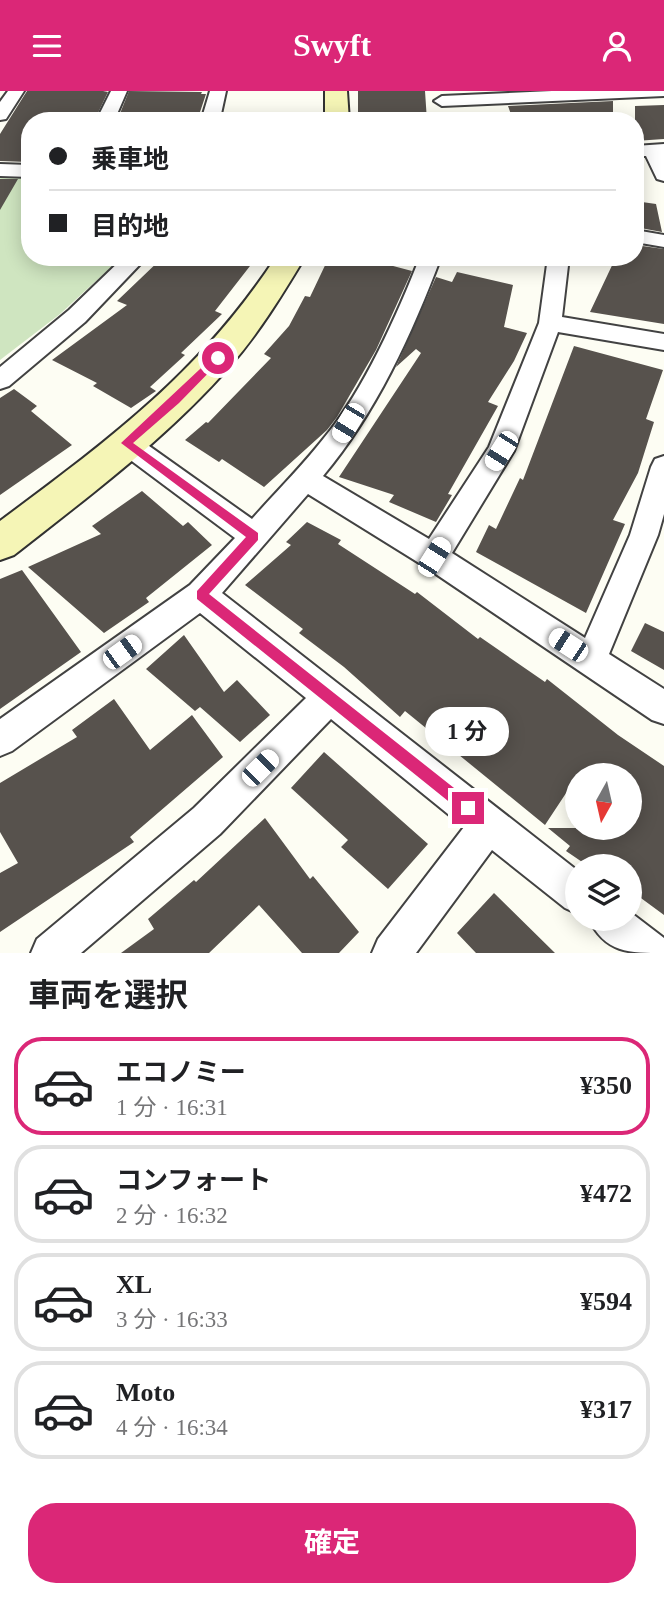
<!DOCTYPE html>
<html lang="ja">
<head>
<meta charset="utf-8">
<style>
  :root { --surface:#fff; --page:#f6f6f6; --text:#202124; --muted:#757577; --line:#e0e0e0; --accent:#db2777 }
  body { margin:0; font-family:"Times New Roman","Noto Sans JP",serif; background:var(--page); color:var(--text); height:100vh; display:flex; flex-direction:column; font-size:26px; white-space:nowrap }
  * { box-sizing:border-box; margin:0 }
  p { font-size:23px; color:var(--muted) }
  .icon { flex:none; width:38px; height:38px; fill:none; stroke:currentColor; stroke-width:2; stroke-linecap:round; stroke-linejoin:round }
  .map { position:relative; height:862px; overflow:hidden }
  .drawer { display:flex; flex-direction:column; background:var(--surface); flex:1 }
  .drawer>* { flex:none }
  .top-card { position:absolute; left:21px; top:21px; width:623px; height:154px; border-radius:28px; box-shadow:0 4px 18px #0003; display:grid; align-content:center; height:154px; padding:0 28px; background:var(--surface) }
  .needle { width:46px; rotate:188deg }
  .fabs { position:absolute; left:565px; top:672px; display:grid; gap:14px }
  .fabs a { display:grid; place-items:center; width:77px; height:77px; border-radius:50%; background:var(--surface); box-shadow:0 4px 18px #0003; font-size:35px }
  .end { position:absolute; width:32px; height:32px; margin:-16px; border:9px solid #db2777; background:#fff; box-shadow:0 0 0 4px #fff }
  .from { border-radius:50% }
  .bubble { position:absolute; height:49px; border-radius:24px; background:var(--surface); box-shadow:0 4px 18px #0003; font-size:23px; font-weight:700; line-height:49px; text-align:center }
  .car { position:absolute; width:21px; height:42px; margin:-21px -10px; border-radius:9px; box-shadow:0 0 5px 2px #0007; background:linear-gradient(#fff 24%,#345 0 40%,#fff 0 76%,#345 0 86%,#fff 0) }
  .top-card b { display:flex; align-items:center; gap:24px; height:66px; font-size:26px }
  .top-card b+b { border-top:2px solid var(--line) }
  .top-card i { width:18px; height:18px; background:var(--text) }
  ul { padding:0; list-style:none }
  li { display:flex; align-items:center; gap:21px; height:98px; margin:0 14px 10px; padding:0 14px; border:4px solid var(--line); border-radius:28px }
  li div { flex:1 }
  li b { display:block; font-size:26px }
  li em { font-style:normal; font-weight:700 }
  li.current { border-color:var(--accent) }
  li>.icon { width:63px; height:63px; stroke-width:1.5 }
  h2 { padding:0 28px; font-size:32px; line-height:84px }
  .button { display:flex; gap:14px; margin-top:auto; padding:14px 28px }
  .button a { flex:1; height:80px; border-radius:28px; background:var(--accent); color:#fff; font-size:28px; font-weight:700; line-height:80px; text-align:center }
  header { display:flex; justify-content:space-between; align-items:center; height:91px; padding:0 28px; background:var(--accent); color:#fff; font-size:32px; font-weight:700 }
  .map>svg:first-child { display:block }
  .green { fill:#cfe5c0 }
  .building { fill:#57524d }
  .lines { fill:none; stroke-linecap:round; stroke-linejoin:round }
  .street-casing { stroke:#424242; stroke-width:4 }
  .secondary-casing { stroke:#313131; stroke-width:4 }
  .street { fill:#fff; fill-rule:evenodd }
  .secondary { fill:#f5f5b6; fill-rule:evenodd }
  .route { fill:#db2777 }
</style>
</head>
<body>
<header><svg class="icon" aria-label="menu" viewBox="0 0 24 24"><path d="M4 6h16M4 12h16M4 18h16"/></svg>Swyft<svg class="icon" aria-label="person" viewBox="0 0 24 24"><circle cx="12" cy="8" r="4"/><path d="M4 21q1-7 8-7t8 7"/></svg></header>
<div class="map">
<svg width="664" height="862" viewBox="0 0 664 862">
  <rect width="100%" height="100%" fill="#fdfdf3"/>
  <!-- green -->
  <path class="green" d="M0 87H30V166H122L60 223 0 269Z"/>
  <!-- building -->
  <path class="building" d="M27 0H103L108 1 94 30H30L28 71 0 70V43Z
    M129 0 202 1 201 3H206L197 30H117Z
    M358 0H425L427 30 358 28Z
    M613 10V30L513 29 508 15Z
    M664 14V48L635 50V15Z
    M0 88H18L0 119Z
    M635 110 656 113 662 141 635 136Z
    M635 154 664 158V233L590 221 616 166H635Z
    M163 166H257L215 220 222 223 181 262 185 264 150 296 156 300 131 317 93 295 97 292 52 269 127 214 117 210Z
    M329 166 378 171 412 180 376 259 337 326 327 339 264 396 222 368 219 371 185 349 206 331 208 332 271 267 264 263 289 235 305 205 310 206Z
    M457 181 513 194 504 236 527 242 514 270 488 311 498 315 448 403 452 404 436 431 389 411 394 404 339 386 421 262 416 258 396 276 436 186 452 191Z
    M574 255 663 279 646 328 654 331 638 382 613 429 625 433 586 522 476 461 489 434 496 438 520 387 523 389Z
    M14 298 37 315 31 320 72 354 0 404V307Z
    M142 400 183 435 188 431 212 454 146 507 149 511 104 542 28 476 101 443 92 435Z
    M307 431 341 449 338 453 415 503 417 501 478 548 480 546 545 591 547 588 618 644 664 675V824L630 799V775H588L566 760 570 755 548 737H630V684H578L545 734 405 620 400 626 344 576 299 542 303 538 245 494 291 454 286 451Z
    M22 479 81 561 0 618V488Z
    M645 532 664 541V579L631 560Z
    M184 544 224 601 237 589 270 624 240 651 200 616 195 620 146 578Z
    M114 608 150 659 192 624 223 666 130 746 134 751 0 841V782L18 772 0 741V692L77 646 72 639Z
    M324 661 428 753 388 798 341 756 348 749 291 697Z
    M265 727 310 788 313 785 359 841 339 862H302L259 814 209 862H121L154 838 148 828 194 789 196 791Z
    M494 802 555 862H476L457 842Z"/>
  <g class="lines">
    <defs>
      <path id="street" d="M8 0H24L6 28 0 29V11Z
        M111 0H127L114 30H96Z
        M210 0H226L221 23 337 24 346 29 201 30Z
        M552 0H664V5L442 15 434 10 442 5Z
        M664 53V90L657 88 646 65H635V55Z
        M0 73 30 74V86L0 85Z
        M635 139 664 144V156L635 151Z
        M124 166H147L85 231 9 295 0 298V276L69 219Z
        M420 166H441C412 243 376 322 323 385L429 448 489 356 539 232 548 166H569L562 226 664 243V259L558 241 514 360 452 462 585 547 630 444 651 376 655 368 664 365V423L658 444 609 563 664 598V633L652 629 424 475 308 403 222 502 578 780V823L565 817 492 759 416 862H372L378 848 464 736 331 628 220 743 81 862H31L37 848 194 717 306 607 200 522 12 660 0 665V628L190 494 235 447 117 359 113 352 117 345 126 342 135 345 252 428C276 401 302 375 324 347 364 299 397 224 420 166Z
        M630 821 664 847V862C629 862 605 862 589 828H630Z"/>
      <path id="secondary" d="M325 0H347L349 30H325Z
        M276 166H305C282 204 259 242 230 275 166 348 89 405 14 464L0 469V430C110 348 200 282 276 166Z"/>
    </defs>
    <!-- street casing -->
    <use href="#street" class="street-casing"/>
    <!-- secondary casing -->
    <use href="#secondary" class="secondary-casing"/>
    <!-- street -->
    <use href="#street" class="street"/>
    <!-- secondary -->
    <use href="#secondary" class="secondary"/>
  </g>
  <!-- route -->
  <path class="route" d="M215 264 223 267 179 312 133 352 258 442V449L209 503 473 712 475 717 473 722 468 724 463 722 197 508V500L246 446 121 352Z"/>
</svg>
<div class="fabs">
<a><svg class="needle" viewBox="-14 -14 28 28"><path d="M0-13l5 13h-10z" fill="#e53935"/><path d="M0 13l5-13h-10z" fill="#757577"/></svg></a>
<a><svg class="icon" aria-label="layers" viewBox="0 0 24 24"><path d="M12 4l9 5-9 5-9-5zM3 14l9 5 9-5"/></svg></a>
</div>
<i class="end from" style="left:218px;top:267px"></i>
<i class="end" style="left:468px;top:717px"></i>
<div class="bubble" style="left:425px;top:616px;width:84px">1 分</div>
<i class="car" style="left:348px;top:332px;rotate:211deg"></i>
<i class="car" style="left:501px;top:360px;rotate:212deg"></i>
<i class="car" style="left:434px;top:466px;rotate:32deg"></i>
<i class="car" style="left:568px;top:554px;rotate:303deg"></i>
<i class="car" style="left:122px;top:561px;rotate:54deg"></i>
<i class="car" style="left:260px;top:677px;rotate:45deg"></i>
<div class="top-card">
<b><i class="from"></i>乗車地</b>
<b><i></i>目的地</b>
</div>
</div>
<section class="drawer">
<h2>車両を選択</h2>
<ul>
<li class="current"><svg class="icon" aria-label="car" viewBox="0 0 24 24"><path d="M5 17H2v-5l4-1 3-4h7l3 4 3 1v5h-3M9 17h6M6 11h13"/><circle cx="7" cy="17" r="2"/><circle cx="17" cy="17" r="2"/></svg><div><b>エコノミー</b><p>1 分 · 16:31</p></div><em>¥350</em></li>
<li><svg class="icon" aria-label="car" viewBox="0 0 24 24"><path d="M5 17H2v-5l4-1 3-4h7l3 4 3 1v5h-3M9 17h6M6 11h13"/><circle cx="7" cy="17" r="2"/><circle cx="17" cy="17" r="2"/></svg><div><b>コンフォート</b><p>2 分 · 16:32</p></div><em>¥472</em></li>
<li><svg class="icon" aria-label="car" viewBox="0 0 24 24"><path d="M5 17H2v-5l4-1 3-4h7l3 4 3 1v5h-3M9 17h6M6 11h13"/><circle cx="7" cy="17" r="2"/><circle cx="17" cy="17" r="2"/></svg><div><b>XL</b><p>3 分 · 16:33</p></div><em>¥594</em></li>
<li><svg class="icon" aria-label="car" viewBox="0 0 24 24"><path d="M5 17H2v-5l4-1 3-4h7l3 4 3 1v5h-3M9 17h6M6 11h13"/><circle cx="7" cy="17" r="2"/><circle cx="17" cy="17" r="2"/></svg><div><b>Moto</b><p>4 分 · 16:34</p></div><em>¥317</em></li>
</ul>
<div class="button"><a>確定</a></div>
</section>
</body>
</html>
